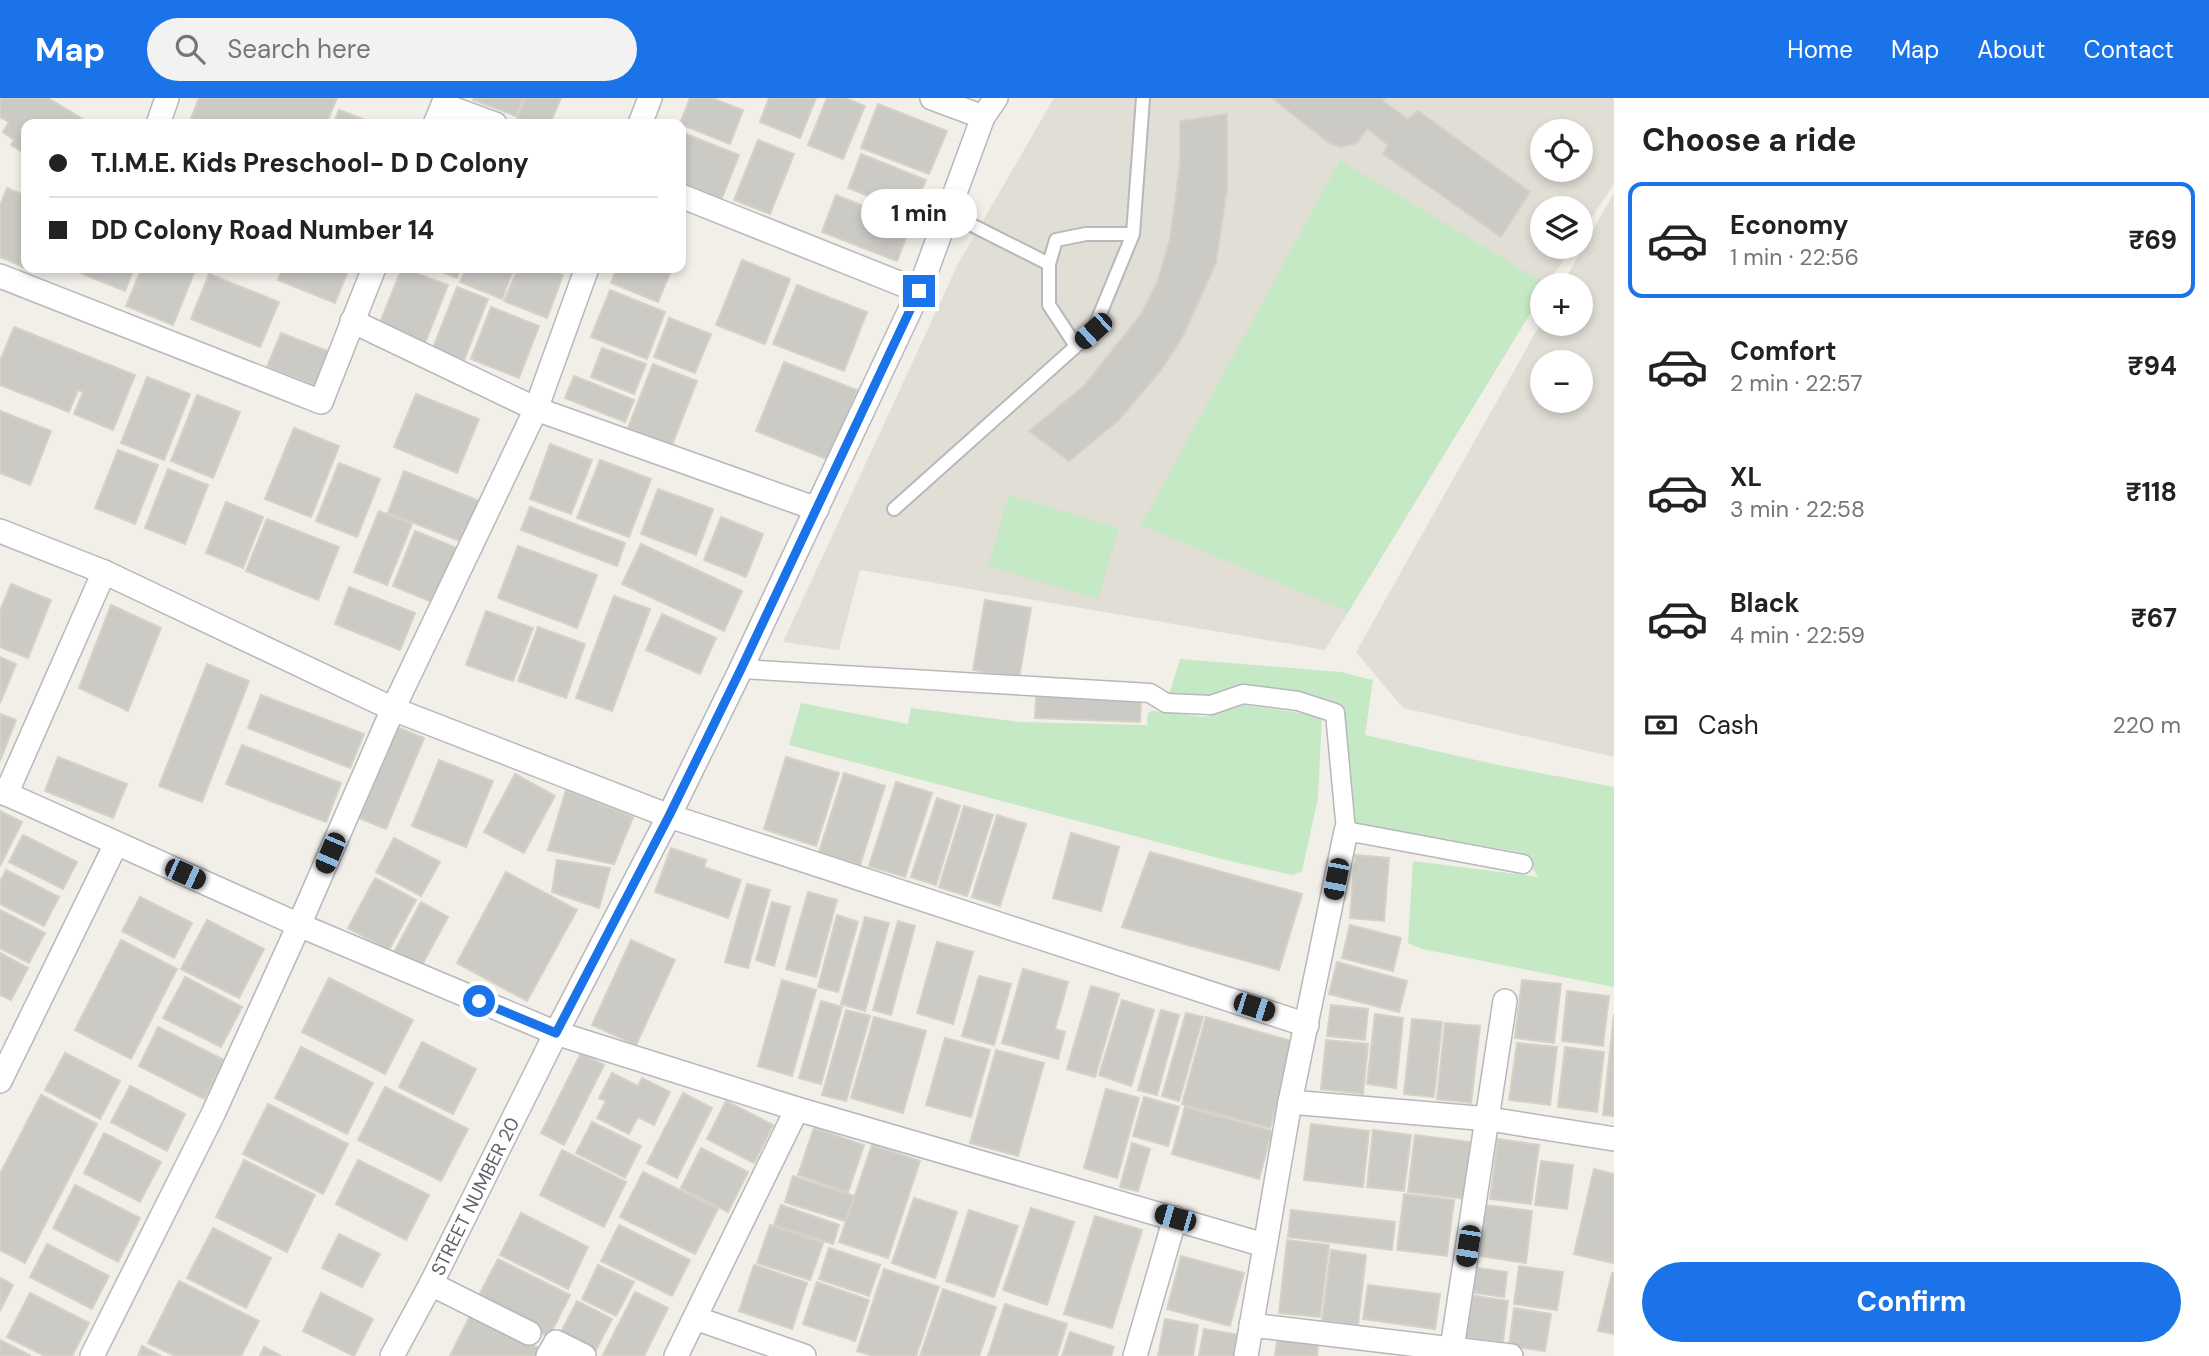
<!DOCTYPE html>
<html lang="en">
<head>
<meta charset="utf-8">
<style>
  :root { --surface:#fff; --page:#f2f2f2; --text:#222; --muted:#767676; --line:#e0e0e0; --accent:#1a73e8 }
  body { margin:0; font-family:"DM Sans",sans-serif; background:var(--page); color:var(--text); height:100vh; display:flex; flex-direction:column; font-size:26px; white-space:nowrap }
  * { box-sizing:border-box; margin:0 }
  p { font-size:23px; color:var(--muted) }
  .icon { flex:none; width:38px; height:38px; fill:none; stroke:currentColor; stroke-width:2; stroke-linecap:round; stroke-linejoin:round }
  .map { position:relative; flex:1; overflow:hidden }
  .drawer { display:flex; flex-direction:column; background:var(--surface); width:595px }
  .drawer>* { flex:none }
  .top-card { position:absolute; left:21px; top:21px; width:665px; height:154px; border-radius:14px; box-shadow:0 4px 10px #0003; display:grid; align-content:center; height:154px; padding:0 28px; background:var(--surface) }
  .fabs { position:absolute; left:1530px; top:21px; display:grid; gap:14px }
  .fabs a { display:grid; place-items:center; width:63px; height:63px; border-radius:50%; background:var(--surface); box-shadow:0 4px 10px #0003; font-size:35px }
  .end { position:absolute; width:32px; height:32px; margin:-16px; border:9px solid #1a73e8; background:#fff; box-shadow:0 0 0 4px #fff }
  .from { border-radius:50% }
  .bubble { position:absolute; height:49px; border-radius:24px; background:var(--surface); box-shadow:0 4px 10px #0003; font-size:23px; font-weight:700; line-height:49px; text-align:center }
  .car { position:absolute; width:21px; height:42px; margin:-21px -10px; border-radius:9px; box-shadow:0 0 5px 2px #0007; background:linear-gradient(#222 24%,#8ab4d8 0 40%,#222 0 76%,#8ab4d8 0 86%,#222 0) }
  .top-card b { display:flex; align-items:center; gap:24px; height:66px; font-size:26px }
  .top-card b+b { border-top:2px solid var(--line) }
  .top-card i { width:18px; height:18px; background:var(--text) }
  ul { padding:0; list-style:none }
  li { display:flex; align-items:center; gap:21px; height:116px; margin:0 14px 10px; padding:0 14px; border:4px solid transparent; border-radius:14px }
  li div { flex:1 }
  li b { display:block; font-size:26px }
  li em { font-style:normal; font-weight:700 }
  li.selected { border-color:var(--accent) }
  li>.icon { width:63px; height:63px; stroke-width:1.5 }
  h2 { padding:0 28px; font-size:32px; line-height:84px }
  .pay { display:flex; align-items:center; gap:18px; height:77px; padding:0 28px; font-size:26px }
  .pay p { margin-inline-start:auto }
  .button { display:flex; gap:14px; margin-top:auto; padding:14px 28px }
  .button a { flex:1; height:80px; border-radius:42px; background:var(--accent); color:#fff; font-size:28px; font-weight:700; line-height:80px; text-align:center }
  header { display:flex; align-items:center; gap:42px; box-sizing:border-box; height:98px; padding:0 35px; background:var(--accent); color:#fff }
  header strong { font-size:33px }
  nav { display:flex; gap:38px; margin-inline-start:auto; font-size:24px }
  .search { width:490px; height:63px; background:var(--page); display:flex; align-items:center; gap:18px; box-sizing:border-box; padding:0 24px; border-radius:38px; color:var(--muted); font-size:26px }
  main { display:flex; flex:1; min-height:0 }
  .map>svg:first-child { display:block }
  .education { fill:#e1ded6; fill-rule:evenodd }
  .green { fill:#c5e8c5 }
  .building { fill:#cccac5; stroke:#d6d1c6; stroke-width:2 }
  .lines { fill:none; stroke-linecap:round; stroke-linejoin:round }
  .service-casing { stroke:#b5b8bc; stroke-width:16 }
  .pedestrian-casing { stroke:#b5b8bc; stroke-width:21 }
  .minor-casing { stroke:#b5b8bc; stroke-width:26 }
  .service { stroke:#fff; stroke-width:12 }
  .pedestrian { stroke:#fff; stroke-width:18 }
  .minor { stroke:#fff; stroke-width:23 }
  .route { stroke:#1a73e8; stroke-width:9 }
  .labels { text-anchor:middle; stroke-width:6; stroke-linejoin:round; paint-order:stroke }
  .street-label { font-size:19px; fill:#5f6368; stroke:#fff }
</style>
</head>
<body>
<header>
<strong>Map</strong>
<div class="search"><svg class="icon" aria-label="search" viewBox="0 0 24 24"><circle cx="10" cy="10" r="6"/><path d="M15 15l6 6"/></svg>Search here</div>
<nav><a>Home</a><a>Map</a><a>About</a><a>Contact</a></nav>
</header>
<main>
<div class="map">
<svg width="1614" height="1258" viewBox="0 0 1614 1258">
  <rect width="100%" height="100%" fill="#f1efe8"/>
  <!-- education -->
  <path class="education" d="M1054 0H1614V86L1580 137V110H1542V149H1573L1547 187H1542V196L1325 552 860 472 839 552 783 544 958 166ZM1542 33H1580V72H1542Z
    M1614 95V659L1403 610 1356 554 1542 223V226H1580V187H1562ZM1542 264H1580V303H1542Z"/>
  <!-- green -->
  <path class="green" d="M1340 62 1547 187H1542V196L1348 514 1141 427Z
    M1009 397 1119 430 1098 501 988 468Z
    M1180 561 1341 574 1373 582 1365 637 1498 667 1614 689V889L1422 851 1408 845 1413 763 1539 779 1519 754 1353 725 1340 612 1297 598 1210 603 1168 600Z
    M801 605 908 626 911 610 1019 624 1147 627 1148 615 1152 613 1204 619 1244 607 1322 618 1318 700 1302 773 1292 777 1222 761 789 647Z"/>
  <!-- building -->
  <path class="building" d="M0 0H48L91 26H26V56L11 47 14 42 3 34 9 24 0 19Z
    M199 0H337L326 26H198L190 23Z
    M474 0H523L516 18 473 2Z
    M525 0H561L550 26H533L517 20Z
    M690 0H712L743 12 730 46 680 26Z
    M769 0H816L800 40 760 24Z
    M827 0H845L865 8 843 61 808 47Z
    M1272 0H1385L1383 3 1408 21 1418 13 1530 94 1501 139 1383 56 1388 47 1367 31 1357 45 1341 49 1329 45Z
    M878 6 947 33 929 76 861 50Z
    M339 12 375 26H333Z
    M1227 16V90L1216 165 1182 240 1161 272 1119 322 1069 363 1029 333 1084 288 1141 216 1157 185 1170 141 1180 66V23Z
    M681 34 739 57 720 105 681 89Z
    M758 42 794 56 770 116 734 102Z
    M861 56 926 82 912 115 848 90Z
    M7 90 26 98 28 171 0 159V108Z
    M836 97 911 127 897 163 822 134Z
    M742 162 790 181 765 246 716 227Z
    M68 170H134L125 193Z
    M142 170H196L173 227 126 208Z
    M283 170H349L335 205 278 182Z
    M402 170 448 187 423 250 377 232Z
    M432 170H461L457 180Z
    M466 170H514L502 201 460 184Z
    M518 170H545L563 177 547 220 504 203Z
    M617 170H672L658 204 611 185Z
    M209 176 279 204 260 249 191 221Z
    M797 187 867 214 844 273 773 246Z
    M457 189 488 201 464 262 433 250Z
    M610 192 665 214 647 261 591 239Z
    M491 209 539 228 519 280 471 261Z
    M669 220 711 236 695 275 654 259Z
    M14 229 135 277 113 332 74 316 83 294 78 292 69 314 0 287V263Z
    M281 235 330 254 316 288 267 269Z
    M602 250 646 266 634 296 591 279Z
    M784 264 857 292 829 362 756 333Z
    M653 266 697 283 672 347 628 330Z
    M574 278 634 302 625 324 565 300Z
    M147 279 190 296 164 362 121 345Z
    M416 296 479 321 457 375 394 349Z
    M197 297 240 314 213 380 171 363Z
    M0 313 51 333 30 387 0 375Z
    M294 330 339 348 311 419 265 401Z
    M550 346 592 362 571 416 530 401Z
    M118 352 158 367 135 426 95 410Z
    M600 362 651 381 629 439 577 420Z
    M339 365 380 381 357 439 316 423Z
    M168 371 208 387 185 446 145 430Z
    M404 373 482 404 465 445 388 415Z
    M658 391 713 411 696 457 641 436Z
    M226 404 263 419 243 470 206 455Z
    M530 409 625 445 617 468 521 432Z
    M379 413 412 426 387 487 354 474Z
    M721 419 763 436 746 479 704 462Z
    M267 421 339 449 318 502 246 473Z
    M415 433 464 453 442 508 393 488Z
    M641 446 742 493 724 533 622 486Z
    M518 448 597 477 577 530 498 500Z
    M11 486 51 502 28 560 0 549V513Z
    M349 489 415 515 400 552 335 526Z
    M614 498 650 511 612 613 576 600Z
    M985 502 1031 510 1019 580 973 572Z
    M111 507 161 530 128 613 79 590Z
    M486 513 533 530 513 583 466 567Z
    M662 516 716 540 700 576 646 552Z
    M538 529 585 546 566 600 518 583Z
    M0 559 16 566 0 605Z
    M207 566 249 583 202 704 159 688Z
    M261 597 364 636 350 670 248 630Z
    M1036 598 1141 601 1140 624 1035 620Z
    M0 616 16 622 0 663Z
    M397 629 424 640 386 731 359 720Z
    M242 647 341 685 326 724 226 686Z
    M58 659 127 686 113 720 45 693Z
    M786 659 839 675 816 748 764 731Z
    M439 662 493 683 466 749 412 728Z
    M844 675 885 688 860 767 819 754Z
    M515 676 555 698 524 755 484 734Z
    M896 684 932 695 905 779 869 768Z
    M566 692 633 719 614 766 548 752Z
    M937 700 960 708 936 787 911 779Z
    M964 708 993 717 967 798 939 789Z
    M0 713 22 724 0 768Z
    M997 717 1026 726 1000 808 972 799Z
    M1071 735 1119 749 1101 813 1053 800Z
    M23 737 77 764 63 791 9 764Z
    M394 740 440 764 421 798 376 774Z
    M671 750 706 762 704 769 741 782 728 820 655 794Z
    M1150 754 1302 796 1279 872 1122 829Z
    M1355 757 1389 760 1384 823 1350 820Z
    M557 762 610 770 599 810 552 794Z
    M6 772 59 799 44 828 0 806V784Z
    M506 774 577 812 527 903 457 865Z
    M375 780 416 802 389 852 348 830Z
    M747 786 770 792 748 870 725 864Z
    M808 794 837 802 816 879 786 871Z
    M140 799 192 825 174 860 122 833Z
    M421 804 448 819 421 869 394 854Z
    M772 804 790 809 774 868 756 862Z
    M0 812 45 835 29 865 0 850Z
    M837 817 858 824 838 894 818 889Z
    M865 819 889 825 865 913 841 906Z
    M207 822 264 851 239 900 181 871Z
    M898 823 915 828 891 917 873 912Z
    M1350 827 1401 840 1393 873 1342 860Z
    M121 842 177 871 131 961 75 932Z
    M631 842 675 862 636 947 592 927Z
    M937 844 973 854 953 926 917 915Z
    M0 855 28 870 11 902 0 897Z
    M1337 864 1407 883 1399 914 1329 896Z
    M1023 871 1068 884 1055 931 1065 934 1058 961 1002 945Z
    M979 878 1011 886 994 947 962 938Z
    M185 879 242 909 221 949 163 920Z
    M329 880 413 922 385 976 302 934Z
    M782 882 816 892 792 978 758 968Z
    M1522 882 1561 886 1554 945 1515 940Z
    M1091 888 1119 896 1095 979 1067 971Z
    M1567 893 1609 898 1603 948 1562 943Z
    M1122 902 1154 912 1131 988 1099 977Z
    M821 903 842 909 821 986 799 980Z
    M1331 907 1368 911 1365 942 1327 938Z
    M846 912 870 918 846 1003 822 997Z
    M1161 912 1179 917 1157 997 1138 992Z
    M1186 915 1203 919 1179 1003 1162 998Z
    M1375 916 1403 920 1396 990 1367 986Z
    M1614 916V1018L1603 1017Z
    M874 919 926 933 903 1015 851 1000Z
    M1206 919 1295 944 1270 1030 1182 1006Z
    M1412 921 1442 924 1434 999 1404 996Z
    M1445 925 1480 928 1471 1005 1437 1001Z
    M158 929 224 962 204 1001 139 968Z
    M945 940 990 952 971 1019 926 1007Z
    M1326 942 1368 946 1363 996 1321 991Z
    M422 944 476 971 453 1016 399 989Z
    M1517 945 1557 949 1550 1007 1509 1002Z
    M301 949 373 985 347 1036 275 1000Z
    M1565 949 1604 954 1597 1014 1558 1009Z
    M996 952 1044 965 1018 1058 970 1045Z
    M65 955 120 983 100 1021 45 992Z
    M581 955 604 967 564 1047 541 1035Z
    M612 975 638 988 642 980 670 994 654 1027 638 1019 629 1036 597 1020 606 1003 599 1000Z
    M130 988 185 1016 167 1053 111 1024Z
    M385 989 468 1031 441 1083 358 1042Z
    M1106 991 1139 1000 1117 1080 1084 1070Z
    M683 995 712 1010 677 1080 647 1065Z
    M41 997 97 1026 25 1165 0 1152V1076Z
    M1144 999 1179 1009 1168 1048 1133 1038Z
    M726 1003 773 1027 754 1065 707 1041Z
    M268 1006 348 1046 323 1096 243 1056Z
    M1185 1009 1272 1033 1259 1081 1172 1056Z
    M592 1024 641 1048 625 1080 576 1055Z
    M1311 1026 1369 1033 1363 1089 1304 1082Z
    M814 1030 864 1047 848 1094 798 1077Z
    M1373 1032 1411 1037 1404 1093 1367 1089Z
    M104 1035 161 1064 140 1104 84 1075Z
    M1415 1037 1471 1044 1465 1101 1408 1094Z
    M1498 1041 1539 1047 1531 1106 1490 1101Z
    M1132 1045 1150 1051 1138 1093 1120 1089Z
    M872 1047 920 1063 888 1160 839 1144Z
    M701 1050 748 1074 728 1114 681 1090Z
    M562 1052 626 1084 604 1129 540 1097Z
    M244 1062 315 1097 287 1154 216 1119Z
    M358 1062 429 1097 406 1142 336 1106Z
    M1541 1063 1573 1067 1567 1111 1535 1107Z
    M1594 1071 1614 1076 1613 1165 1574 1156Z
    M643 1074 718 1111 695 1156 620 1119Z
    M793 1078 854 1098 845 1123 785 1104Z
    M75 1087 140 1120 118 1164 53 1130Z
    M1404 1096 1454 1102 1447 1158 1397 1152Z
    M914 1100 957 1114 935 1180 892 1165Z
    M781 1107 839 1127 833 1146 774 1127Z
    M1485 1107 1532 1113 1526 1165 1479 1158Z
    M1031 1110 1074 1124 1047 1207 1003 1192Z
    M969 1112 1018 1128 994 1199 946 1183Z
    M1291 1112 1395 1124 1392 1152 1288 1139Z
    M521 1115 588 1149 568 1191 500 1157Z
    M1095 1118 1142 1132 1112 1230 1064 1216Z
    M619 1127 690 1162 672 1198 601 1163Z
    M770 1127 823 1145 810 1182 757 1165Z
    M213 1130 271 1160 246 1210 187 1180Z
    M339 1136 380 1156 362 1189 322 1170Z
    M1287 1142 1329 1147 1320 1219 1279 1215Z
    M47 1146 109 1178 92 1211 30 1179Z
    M829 1150 880 1167 869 1198 819 1181Z
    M1331 1152 1366 1157 1358 1227 1322 1223Z
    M1181 1158 1244 1175 1230 1228 1167 1211Z
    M498 1161 570 1197 549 1239 476 1203Z
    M598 1167 634 1184 616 1218 582 1201Z
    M754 1167 807 1185 792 1231 739 1213Z
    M1519 1168 1563 1174 1557 1212 1514 1206Z
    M1471 1169 1507 1174 1504 1199 1468 1194Z
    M884 1171 939 1189 916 1258H873L857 1253Z
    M1612 1175 1614 1176V1236L1598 1233Z
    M0 1180 13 1187 0 1213Z
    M179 1183 259 1223 241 1258H175L148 1245Z
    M817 1184 869 1202 855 1243 803 1226Z
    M1368 1187 1440 1196 1435 1231 1363 1221Z
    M943 1191 996 1209 979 1258H920Z
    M635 1194 668 1210 644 1258H605L603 1257Z
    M30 1195 89 1225 72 1258H45L7 1239Z
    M321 1195 373 1221 354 1258 303 1233Z
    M1470 1197 1508 1203 1503 1244 1464 1239Z
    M577 1203 612 1221 595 1254 560 1236Z
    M1005 1206 1067 1226 1057 1258H988Z
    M1514 1210 1551 1216 1545 1253 1509 1248Z
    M471 1216 543 1252 540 1258H450Z
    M1165 1221 1198 1227 1193 1258H1158Z
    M1204 1231 1240 1237 1237 1258H1199Z
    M1070 1234 1114 1249 1111 1258H1062Z
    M0 1242 31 1258H0Z
    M1277 1242 1318 1247 1317 1258H1275Z
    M142 1248 161 1258H138Z
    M264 1249 281 1258H260Z"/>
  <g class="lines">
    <defs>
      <path id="service" d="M948 115 1049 166
        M1076 248 1049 207V166L1056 142 1086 136H1133
        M894 411 1093 233 1133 136 1143 0"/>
      <path id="pedestrian" d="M741 571 1150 595 1166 605 1211 607 1243 596 1298 603 1335 615 1346 733 1523 766"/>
      <g id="minor">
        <path d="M932 0 983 19"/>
        <path d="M443 7 495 26"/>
        <path d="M158 26 167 0"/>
        <path d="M435 26 446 0"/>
        <path d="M640 26 650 0"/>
        <path d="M681 98 919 193"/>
        <path d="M0 178 321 304 374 170"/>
        <path d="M352 223 536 311 817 411"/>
        <path d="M0 433 104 474 393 611 669 718 1307 927"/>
        <path d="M0 693 299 827 556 935 797 1011 1264 1147"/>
        <path d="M6 696 104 474"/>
        <path d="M0 983 116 746"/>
        <path d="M1290 1004 1489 1021 1614 1041"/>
        <path d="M431 1186 529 1235"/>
        <path d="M695 1220 804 1258"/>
        <path d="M1251 1227 1511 1258"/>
        <path d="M1452 1250 1505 903"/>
        <path d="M92 1258 213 1016 299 827 393 611 536 311 587 170"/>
        <path id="s1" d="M392 1258 431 1186 556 935 669 718 741 571 919 193 983 19 996 0"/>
        <path d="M548 1258 556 1244 584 1258"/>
        <path d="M676 1258 797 1011"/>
        <path d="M1135 1258 1175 1120"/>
        <path d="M1246 1258 1290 1004 1346 733"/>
      </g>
    </defs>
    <!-- service casing -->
    <use href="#service" class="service-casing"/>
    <!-- pedestrian casing -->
    <use href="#pedestrian" class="pedestrian-casing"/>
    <!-- minor casing -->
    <use href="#minor" class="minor-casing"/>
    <!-- service -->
    <use href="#service" class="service"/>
    <!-- pedestrian -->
    <use href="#pedestrian" class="pedestrian"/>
    <!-- minor -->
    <use href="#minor" class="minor"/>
  </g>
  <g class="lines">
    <!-- route -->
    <path class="route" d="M479 903 556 935 669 718 741 571 919 193"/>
  </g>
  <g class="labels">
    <!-- street labels -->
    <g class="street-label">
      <text dy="7" stroke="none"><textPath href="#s1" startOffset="180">STREET NUMBER 20</textPath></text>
    </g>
  </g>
</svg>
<div class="fabs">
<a><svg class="icon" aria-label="locate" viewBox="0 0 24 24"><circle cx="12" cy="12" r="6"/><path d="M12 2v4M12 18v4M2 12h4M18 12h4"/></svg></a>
<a><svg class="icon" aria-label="layers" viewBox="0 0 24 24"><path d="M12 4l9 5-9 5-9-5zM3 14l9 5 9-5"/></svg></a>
<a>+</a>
<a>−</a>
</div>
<i class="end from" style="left:479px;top:903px"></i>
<i class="end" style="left:919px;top:193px"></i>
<div class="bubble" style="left:861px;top:91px;width:116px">1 min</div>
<i class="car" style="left:1093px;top:233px;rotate:228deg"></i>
<i class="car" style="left:330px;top:755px;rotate:203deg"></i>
<i class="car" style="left:185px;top:776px;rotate:114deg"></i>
<i class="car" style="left:1336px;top:781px;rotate:191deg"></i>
<i class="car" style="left:1254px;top:909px;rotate:108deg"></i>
<i class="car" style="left:1175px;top:1120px;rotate:286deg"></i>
<i class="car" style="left:1468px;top:1148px;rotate:189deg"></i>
<div class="top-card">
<b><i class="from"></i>T.I.M.E. Kids Preschool- D D Colony</b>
<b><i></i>DD Colony Road Number 14</b>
</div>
</div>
<section class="drawer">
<h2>Choose a ride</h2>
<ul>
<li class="selected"><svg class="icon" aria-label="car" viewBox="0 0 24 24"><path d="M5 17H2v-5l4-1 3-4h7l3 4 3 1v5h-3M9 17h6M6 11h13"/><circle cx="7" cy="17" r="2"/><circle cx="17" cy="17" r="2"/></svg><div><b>Economy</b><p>1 min · 22:56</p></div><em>₹69</em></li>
<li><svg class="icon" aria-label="car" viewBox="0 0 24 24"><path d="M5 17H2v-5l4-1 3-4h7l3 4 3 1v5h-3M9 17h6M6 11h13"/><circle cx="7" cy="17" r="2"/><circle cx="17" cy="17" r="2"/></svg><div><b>Comfort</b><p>2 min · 22:57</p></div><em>₹94</em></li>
<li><svg class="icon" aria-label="car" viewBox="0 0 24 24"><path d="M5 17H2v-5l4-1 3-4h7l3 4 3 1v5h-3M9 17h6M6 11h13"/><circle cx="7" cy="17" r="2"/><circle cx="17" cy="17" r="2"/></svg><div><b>XL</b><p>3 min · 22:58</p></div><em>₹118</em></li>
<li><svg class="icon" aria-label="car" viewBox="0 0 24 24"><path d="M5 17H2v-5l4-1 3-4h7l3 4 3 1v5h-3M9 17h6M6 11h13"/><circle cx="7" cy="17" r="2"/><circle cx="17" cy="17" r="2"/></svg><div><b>Black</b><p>4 min · 22:59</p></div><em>₹67</em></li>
</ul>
<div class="pay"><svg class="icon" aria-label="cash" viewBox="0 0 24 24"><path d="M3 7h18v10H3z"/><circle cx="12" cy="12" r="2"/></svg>Cash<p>220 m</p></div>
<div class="button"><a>Confirm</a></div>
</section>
</main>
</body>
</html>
